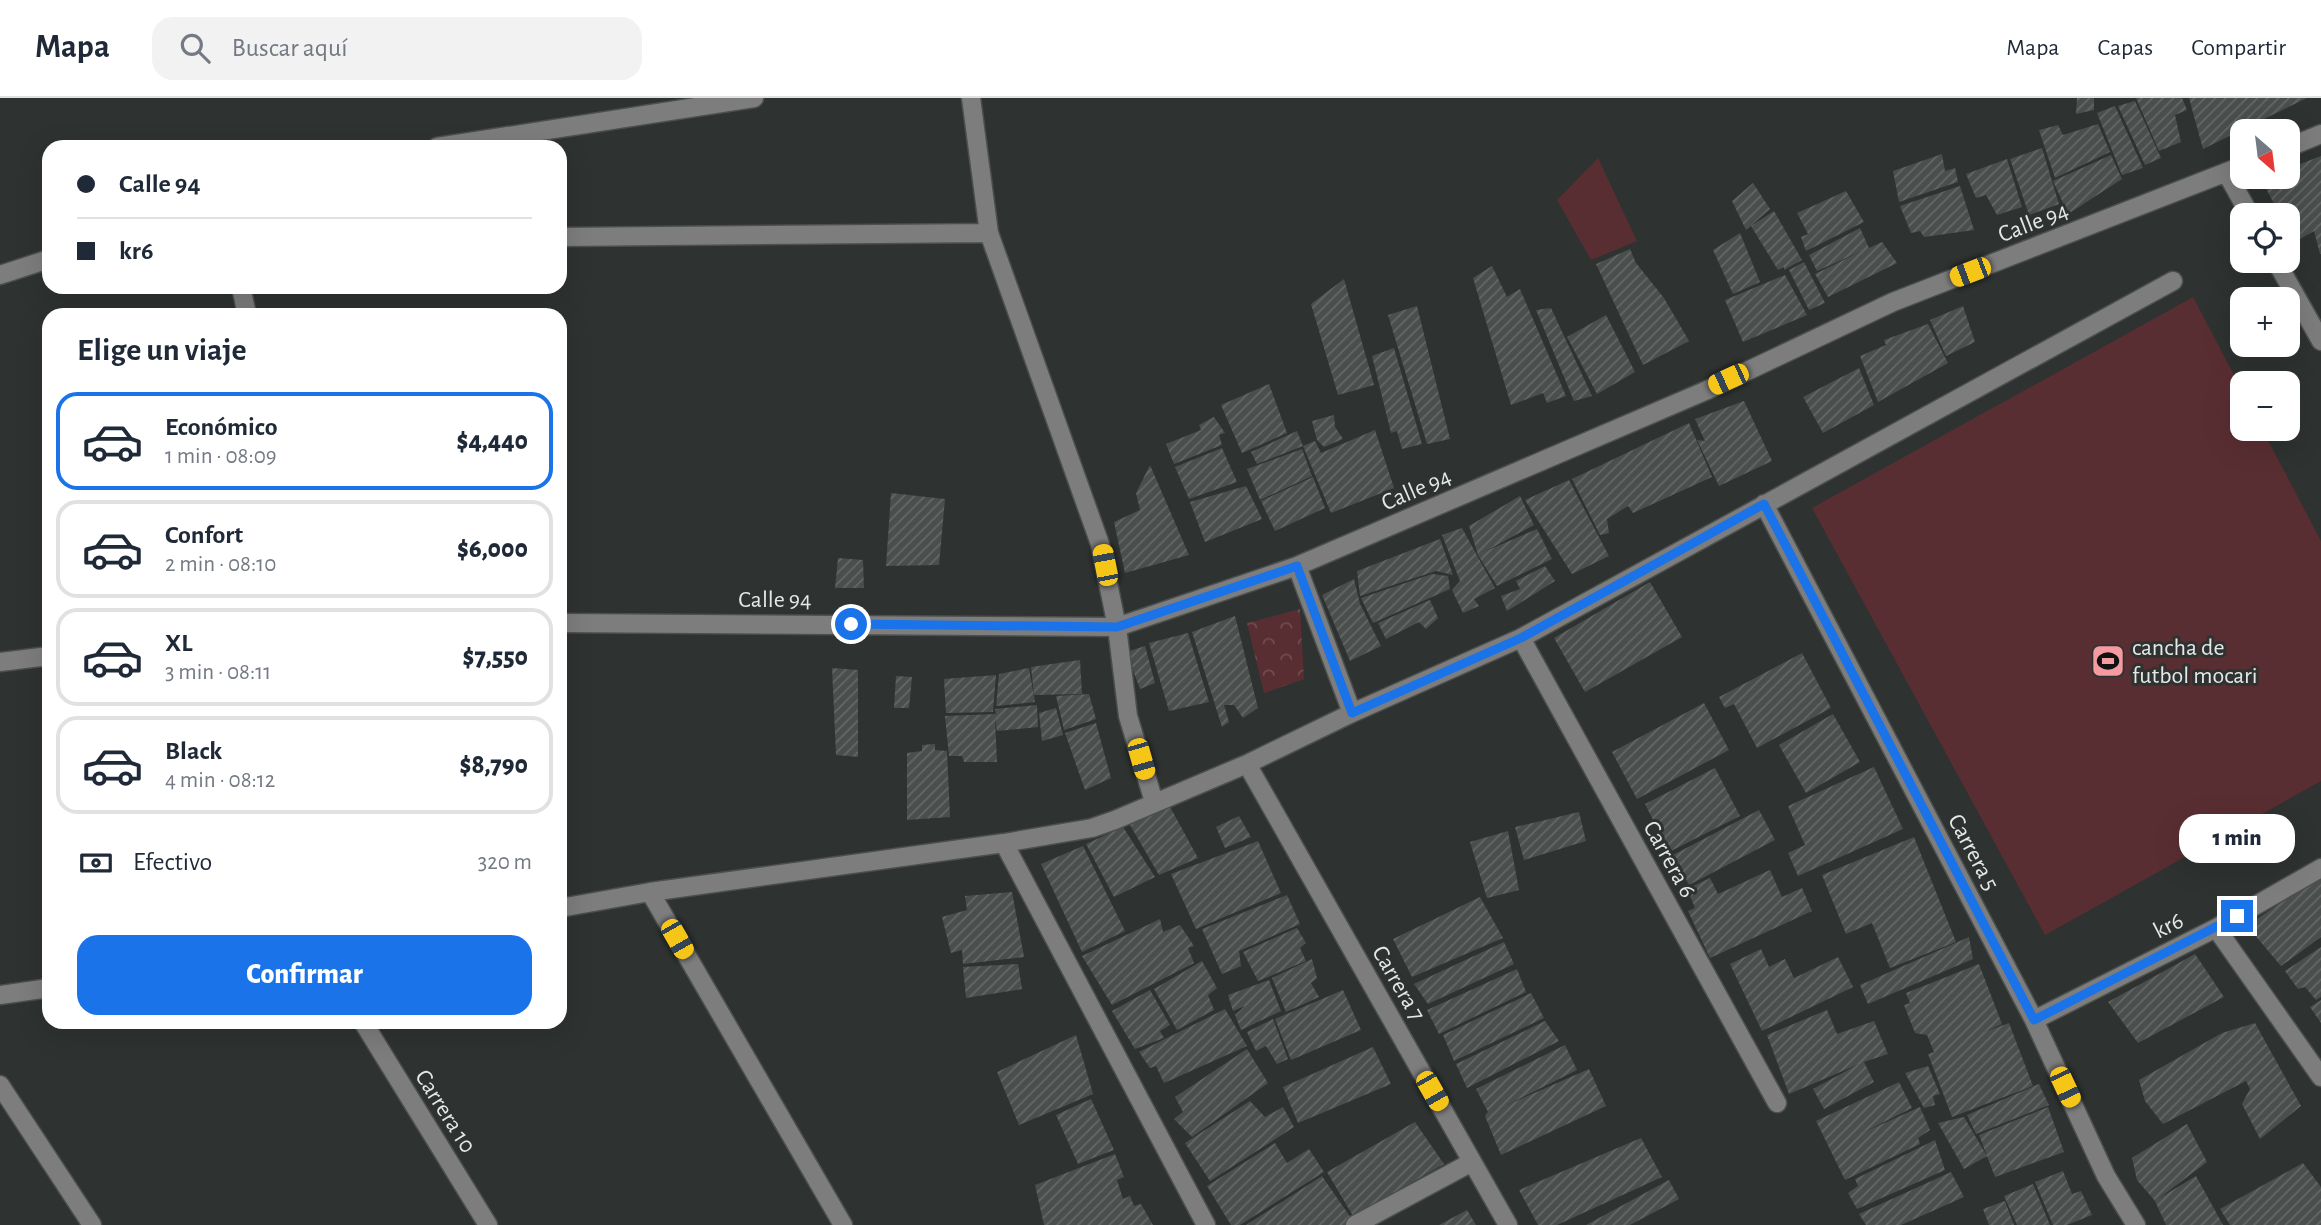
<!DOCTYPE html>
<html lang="es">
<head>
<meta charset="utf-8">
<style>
  :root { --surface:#fff; --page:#f2f2f3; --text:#1f2937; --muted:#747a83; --line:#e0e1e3; --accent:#1a73e8 }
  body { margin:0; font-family:"Alegreya Sans",sans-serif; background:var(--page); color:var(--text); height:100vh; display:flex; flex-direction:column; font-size:26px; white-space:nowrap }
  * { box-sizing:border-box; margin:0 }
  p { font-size:23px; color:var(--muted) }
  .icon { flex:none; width:38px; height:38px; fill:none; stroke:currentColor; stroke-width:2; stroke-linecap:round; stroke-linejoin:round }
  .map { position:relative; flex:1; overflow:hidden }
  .details { position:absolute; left:42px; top:210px; width:525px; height:721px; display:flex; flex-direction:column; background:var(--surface); border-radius:21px; box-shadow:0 7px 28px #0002 }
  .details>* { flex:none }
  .banner { position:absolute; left:42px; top:42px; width:525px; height:154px; border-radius:21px; box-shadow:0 7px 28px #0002; display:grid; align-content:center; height:154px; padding:0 35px; background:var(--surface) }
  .needle { width:46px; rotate:152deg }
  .buttons { position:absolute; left:2230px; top:21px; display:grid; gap:14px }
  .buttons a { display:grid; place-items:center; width:70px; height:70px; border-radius:14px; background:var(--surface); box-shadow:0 7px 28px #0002; font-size:35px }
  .end { position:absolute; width:32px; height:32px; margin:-16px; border:9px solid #1a73e8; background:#fff; box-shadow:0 0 0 4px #fff }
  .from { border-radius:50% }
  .bubble { position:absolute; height:49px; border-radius:21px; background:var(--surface); box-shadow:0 7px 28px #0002; font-size:23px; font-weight:800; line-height:49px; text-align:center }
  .car { position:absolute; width:21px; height:42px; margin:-21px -10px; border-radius:9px; box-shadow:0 0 5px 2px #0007; background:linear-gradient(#f5c518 24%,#345 0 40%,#f5c518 0 76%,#345 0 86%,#f5c518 0) }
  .banner b { display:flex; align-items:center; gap:24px; height:66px; font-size:26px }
  .banner b+b { border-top:2px solid var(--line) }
  .banner i { width:18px; height:18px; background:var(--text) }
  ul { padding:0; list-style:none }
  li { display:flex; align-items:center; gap:21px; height:98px; margin:0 14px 10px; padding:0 21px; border:4px solid var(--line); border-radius:21px }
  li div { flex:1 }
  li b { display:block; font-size:26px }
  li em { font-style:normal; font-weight:800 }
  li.on { border-color:var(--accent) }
  li>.icon { width:63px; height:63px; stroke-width:1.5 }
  h2 { padding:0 35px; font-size:32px; line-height:84px }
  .pay { display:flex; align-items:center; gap:18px; height:77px; padding:0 35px; font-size:26px }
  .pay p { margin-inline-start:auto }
  .action { display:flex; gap:14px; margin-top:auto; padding:14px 35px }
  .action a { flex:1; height:80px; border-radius:21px; background:var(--accent); color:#fff; font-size:28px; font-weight:800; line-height:80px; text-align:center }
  header { display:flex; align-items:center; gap:42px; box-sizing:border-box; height:98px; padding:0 35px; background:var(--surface); border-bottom:2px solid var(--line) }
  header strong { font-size:33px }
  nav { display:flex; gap:38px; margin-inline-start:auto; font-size:24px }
  .search { width:490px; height:63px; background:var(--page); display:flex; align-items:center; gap:18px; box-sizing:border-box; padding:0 24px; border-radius:21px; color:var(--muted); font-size:26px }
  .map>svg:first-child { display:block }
  .forest { fill:url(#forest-crowns) }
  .pitch { fill:#592e32 }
  .building { fill:url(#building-hatch) }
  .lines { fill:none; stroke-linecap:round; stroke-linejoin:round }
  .minor-casing { stroke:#4b4f4e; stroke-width:21 }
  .minor { stroke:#7e7d7d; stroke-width:18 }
  .route { stroke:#1a73e8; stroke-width:9 }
  .labels { text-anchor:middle; stroke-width:6; stroke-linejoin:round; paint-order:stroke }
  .street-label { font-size:24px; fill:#e6e8e8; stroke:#2e3231 }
  .poi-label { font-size:24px; fill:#e6e8e8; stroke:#2e3231; text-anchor:start }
</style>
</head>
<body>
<header>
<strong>Mapa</strong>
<div class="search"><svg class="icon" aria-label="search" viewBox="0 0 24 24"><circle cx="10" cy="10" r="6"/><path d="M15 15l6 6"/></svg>Buscar aquí</div>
<nav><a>Mapa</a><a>Capas</a><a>Compartir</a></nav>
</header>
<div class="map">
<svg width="2321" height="1127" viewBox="0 0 2321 1127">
  <defs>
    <pattern id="forest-crowns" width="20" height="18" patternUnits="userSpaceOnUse" patternTransform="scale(1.75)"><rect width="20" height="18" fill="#592e32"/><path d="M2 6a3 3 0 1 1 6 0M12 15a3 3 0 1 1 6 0" fill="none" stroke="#714c50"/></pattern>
    <pattern id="building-hatch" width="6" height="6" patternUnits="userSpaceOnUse" patternTransform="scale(1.75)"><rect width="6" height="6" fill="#4a4e4d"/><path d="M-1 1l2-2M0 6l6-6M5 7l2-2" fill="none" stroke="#646867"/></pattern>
  </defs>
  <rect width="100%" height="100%" fill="#2e3231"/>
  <!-- forest -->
  <path class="forest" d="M1300 511 1304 581 1264 595 1247 525Z"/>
  <!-- pitch -->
  <path class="pitch" d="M1598 60 1637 143 1591 162 1557 102Z
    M2193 199 2242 292V331H2262L2321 443V683L2045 837 1812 410Z"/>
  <!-- building -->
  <path class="building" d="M2077 0H2094V12L2076 16Z
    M2136 0H2182L2187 12 2175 17 2181 44 2159 53Z
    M2189 0H2307L2203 51Z
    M2135 3 2161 60 2145 67 2118 8Z
    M2115 8 2143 70 2122 77 2097 15Z
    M2098 26 2110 54 2055 80 2039 32 2058 27 2063 37Z
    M2042 50 2059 106 2029 117 2010 61Z
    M1942 56 1945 73 1955 70 1958 84 1899 104 1893 73Z
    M2111 57 2122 81 2068 116 2053 83Z
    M2321 58V156H2320L2314 133 2295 144 2287 130V117H2280L2261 81 2287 79V71Z
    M2007 61 2022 109 1997 117 1986 97 1976 100 1966 76Z
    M1753 85 1770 111 1746 132 1732 103Z
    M1960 88 1974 132 1924 139 1920 133 1911 135 1900 108Z
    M1846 93 1864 124 1806 153 1801 139 1808 136 1797 115Z
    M1774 113 1802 162 1784 172V169L1778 172 1751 128Z
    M1860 130 1869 150 1882 144 1897 165 1828 199 1815 176 1862 153 1817 173 1809 157Z
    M1740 135 1760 184 1733 196 1713 152Z
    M1630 151 1636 165 1664 200 1689 243 1643 267 1596 166Z
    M1804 164 1825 205 1809 212 1789 172Z
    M1492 168 1507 199 1520 191 1566 298 1547 305 1543 295 1511 307 1473 180Z
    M1785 177 1807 217 1743 244 1725 202Z
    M1344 181 1374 287 1338 297 1311 206Z
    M1417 208 1450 341 1427 346 1388 217Z
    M1963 208 1975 244 1946 258 1930 222Z
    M1551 210 1592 298 1574 303 1536 212Z
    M1606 217 1635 274 1597 296 1567 239Z
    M1928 226 1948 265 1878 304 1860 258 1886 247 1884 242Z
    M1394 250 1422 346 1402 351 1397 333 1391 335 1372 258Z
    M1859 270 1874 307 1823 335 1803 299Z
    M1269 286 1287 335 1242 355 1221 307Z
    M1744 303 1772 363 1719 388 1697 342 1705 343 1695 321Z
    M1334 317 1335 329 1343 341 1324 349 1317 342 1312 323Z
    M1214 319 1225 335 1219 337 1222 347 1174 366 1166 346 1201 332 1199 327Z
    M1689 325 1712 379 1633 415 1628 408 1607 421 1609 435 1600 437 1572 381Z
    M1375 332 1394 390 1331 415 1303 348 1315 343 1321 355Z
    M1297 333 1303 348 1257 366 1251 354Z
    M1222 350 1237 384 1189 401 1175 369Z
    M1302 351 1312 378 1260 402 1247 371Z
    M1150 367 1189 457 1125 475 1114 424 1140 412 1136 395Z
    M1313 379 1325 410 1275 433 1261 403Z
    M1569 382 1609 458 1572 476 1525 402Z
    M1246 388 1262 421 1205 444 1190 404Z
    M891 395 945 401 939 467 886 468Z
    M1520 398 1534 427 1486 453 1537 431 1552 461 1497 488 1478 457 1469 428Z
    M1462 430 1495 490 1474 501 1479 508 1463 515 1452 492 1460 483 1442 437Z
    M1440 441 1453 477 1436 473 1360 498 1357 473Z
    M838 460 863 462 864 490H835Z
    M1545 468 1555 483 1507 513 1501 498 1520 491 1516 483Z
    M1432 476 1448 478 1450 491 1373 525 1361 500Z
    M1354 481 1360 506 1381 548 1350 563 1322 497Z
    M1650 484 1682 539 1585 594 1554 540Z
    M1430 502 1438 520 1426 531 1419 524 1386 541 1378 525Z
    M1235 518 1258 610 1243 620 1234 607H1224L1229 624 1222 629 1192 534Z
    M1188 535 1209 604 1169 613 1149 545Z
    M1145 548 1155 585 1140 591 1126 554Z
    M1802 555 1831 610 1757 650 1734 606 1725 610 1719 599Z
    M1080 562 1082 596 1034 597 1031 569Z
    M832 570 858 572V659L836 657Z
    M1029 570 1035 604 996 608 999 576Z
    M996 577 993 614 946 615 944 581Z
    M896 578 912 579 909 610H894Z
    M1089 596 1096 621 1064 632 1056 598Z
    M1704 605 1729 652 1637 701 1612 654Z
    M1037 607 1038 629 997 633 995 620 997 664H964L962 658H949L945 618 996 616 995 611Z
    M1056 610 1063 637 1042 643 1039 615Z
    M1833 616 1860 664 1806 695 1779 647Z
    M1096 625 1111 680 1085 692 1065 635Z
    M935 646V652L947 653 950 719 907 722V655L922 653V647Z
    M1874 669 1903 731 1798 778 1788 755 1805 747 1788 708Z
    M1715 670 1740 718 1669 754 1645 706Z
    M1169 707 1198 760 1159 777 1130 727Z
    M1759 712 1775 742 1689 787 1673 757Z
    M1579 714 1586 743 1524 762 1515 729Z
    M1239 718 1251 739 1225 750 1216 729Z
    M1123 729 1155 779 1114 799 1086 746Z
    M1508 733 1519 792 1487 800 1470 744Z
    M1914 739 1956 844 1890 870 1872 825 1846 836 1822 777Z
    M1258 743 1281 795 1196 831 1171 776Z
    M1083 748 1125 833 1082 854 1041 766Z
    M1770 772 1782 799 1802 790 1812 813 1710 860 1688 813 1695 810 1687 791 1710 780 1718 796Z
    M2321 777V839L2281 868 2247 828Z
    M1012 794 1024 859 963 866 962 852 951 855 942 819 967 812 965 798Z
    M1287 797 1300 826 1239 853 1241 868 1222 876 1202 831Z
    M1480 799 1503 840 1412 879 1393 841Z
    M1160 821 1163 834 1180 827 1194 848 1188 850 1194 865 1112 907 1082 858Z
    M1297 830 1306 845 1300 850 1306 863 1258 883 1243 854Z
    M1969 839 1973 861 1868 906 1860 887Z
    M1504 844 1514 866 1428 906 1414 886Z
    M2321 849V899L2316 902 2305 889 2298 891 2285 873Z
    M1761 851 1769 869 1785 861 1794 880 1838 859 1853 889 1762 933 1730 866Z
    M2195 856 2224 899 2138 945 2108 904Z
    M1312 861 1317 880 1311 885 1319 899 1286 914 1272 880Z
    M1202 863 1217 890 1208 897 1214 912 1177 932 1154 891Z
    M1018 866 1022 891 966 900 963 869Z
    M1979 866 2002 926 1984 934 2009 925 2033 988 1952 1019 1928 956 1934 954 1927 937 1915 935 1904 907 1910 905 1906 895Z
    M1517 871 1526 894 1439 936 1427 912Z
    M1269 882 1281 913 1241 932 1235 917 1245 908 1233 913 1228 897Z
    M1150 892 1170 927 1160 933 1164 940 1135 951 1112 913Z
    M1343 892 1361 932 1291 962 1275 921Z
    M1531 895 1544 920 1454 963 1443 937Z
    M2321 902V925L2310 909Z
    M1225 911 1247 948 1164 985 1156 968 1150 970 1139 954Z
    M1827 912 1837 936 1874 923 1888 956 1864 964 1874 984 1824 1011 1813 991 1859 966 1789 996 1767 937Z
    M1273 921 1288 961 1277 966 1266 948 1256 953 1247 934Z
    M1545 923 1559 943 1467 990 1456 966Z
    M2255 925 2301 1008 2260 1041 2242 1006 2250 991 2246 983 2163 1026 2145 1003 2139 982 2222 935Z
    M1076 937 1093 996 1019 1027 997 974Z
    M1565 947 1577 972 1507 1007 1589 971 1606 1008 1501 1057 1485 1018 1488 1014 1476 991Z
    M1373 949 1391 986 1298 1025 1283 989Z
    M1247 951 1268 985 1192 1039 1174 1021 1183 1014 1175 999Z
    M1928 968 1940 996 1933 998 1935 1007 1924 1010 1905 975Z
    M1899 984 1912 1010 1862 1035 1920 1009 1930 1032 1918 1040 1920 1046 1845 1082 1816 1023Z
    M2039 986 2049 1007 1976 1036 1967 1017Z
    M1091 1001 1114 1052 1078 1066 1056 1017Z
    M1250 1003 1265 1019 1283 1009 1294 1029 1210 1083 1185 1045Z
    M2048 1009 2064 1054 1995 1079 1987 1058 1964 1071 1938 1025 1964 1019 1987 1058 1979 1037Z
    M1415 1024 1444 1066 1353 1118 1327 1074Z
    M2187 1026 2207 1064 2158 1101 2196 1078 2223 1127H2166L2155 1103 2137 1082 2132 1060Z
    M1641 1040 1662 1079 1557 1127H1538L1519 1092Z
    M1935 1042 1945 1072 1857 1111 1848 1095 1858 1088 1855 1081Z
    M1275 1045 1287 1065 1309 1051 1324 1074 1240 1127H1231L1207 1088Z
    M1115 1056 1124 1079 1117 1082 1123 1101 1130 1098 1134 1108 1141 1106 1153 1127H1044L1035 1087Z
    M2303 1065 2321 1089V1127H2230L2220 1111Z
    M2063 1073 2072 1096 2081 1093 2092 1117 2067 1127H2053L2035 1084Z
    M1951 1074 1964 1099 1901 1127H1866L1859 1116Z
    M1322 1078 1353 1123 1346 1127H1246Z
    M1669 1082 1679 1101 1630 1127H1586Z
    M2033 1086 2050 1127H2017L2004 1098Z
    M2005 1103 2014 1127H1989L1983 1111Z
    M1467 1112 1476 1127H1439Z"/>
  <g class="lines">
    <defs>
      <path id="minor" d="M971 0 989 135 1100 446 1117 529 1128 618 1154 704
        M437 49 754 0
        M2287 50 2321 36
        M2226 74 2250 117
        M560 139 989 135
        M2276 163 2321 243
        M0 177 49 161
        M241 189 247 217
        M1764 406 2034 922 2106 1078 2136 1127
        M1297 468 1352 615
        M560 525 1117 529 1297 468 1705 293 1893 204 2242 68
        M1521 540 1777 1005
        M0 564 49 558
        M1247 666 1508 1127
        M1004 745 1206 1127
        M650 794 843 1127
        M560 810 650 794 1004 745 1092 730 1115 722 1247 666 1352 615 1521 540 2173 183
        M2216 830 2321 979
        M0 897 49 890
        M2034 922 2216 830 2321 770
        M363 924 488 1127
        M0 987 92 1127
        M1355 1127 1472 1064"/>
    </defs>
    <!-- minor casing -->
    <use href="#minor" class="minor-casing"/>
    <!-- minor -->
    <use href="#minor" class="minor"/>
  </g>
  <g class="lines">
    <!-- route -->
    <path class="route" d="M851 526 1117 529 1297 468 1352 615 1521 540 1764 406 2034 922 2237 818"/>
  </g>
  <!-- icons -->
  <defs>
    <symbol id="stadium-square" viewBox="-11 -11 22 22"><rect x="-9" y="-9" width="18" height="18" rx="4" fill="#f49aa0" stroke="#2e3231"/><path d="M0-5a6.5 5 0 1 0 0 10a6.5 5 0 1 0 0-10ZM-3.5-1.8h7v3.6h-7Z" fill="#111"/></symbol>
  </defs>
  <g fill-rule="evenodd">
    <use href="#stadium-square" x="2089" y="544" width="38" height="38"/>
  </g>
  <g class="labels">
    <!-- street labels -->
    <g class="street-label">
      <text transform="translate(2033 124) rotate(-21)" y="8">Calle 94</text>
      <text transform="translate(1416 391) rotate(-23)" y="8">Calle 94</text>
      <text x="775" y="509">Calle 94</text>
      <text transform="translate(1974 754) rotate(62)" y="8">Carrera 5</text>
      <text transform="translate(1670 761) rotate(61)" y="8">Carrera 6</text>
      <text transform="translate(2168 827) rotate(-27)" y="8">kr6</text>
      <text transform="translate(1399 885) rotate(60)" y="8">Carrera 7</text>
      <text transform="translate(446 1013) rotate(58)" y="8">Carrera 10</text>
    </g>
    <!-- poi labels -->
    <g class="poi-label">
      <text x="2132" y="557">cancha de<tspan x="2132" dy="28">futbol mocari</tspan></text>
    </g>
  </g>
</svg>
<div class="buttons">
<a><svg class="needle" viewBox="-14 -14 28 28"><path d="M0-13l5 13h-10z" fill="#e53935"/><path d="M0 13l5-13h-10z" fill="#747a83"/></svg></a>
<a><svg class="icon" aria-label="locate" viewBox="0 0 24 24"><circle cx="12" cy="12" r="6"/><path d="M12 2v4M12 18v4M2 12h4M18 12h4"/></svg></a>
<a>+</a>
<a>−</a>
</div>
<i class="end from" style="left:851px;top:526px"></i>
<i class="end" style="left:2237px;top:818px"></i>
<div class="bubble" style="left:2179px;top:716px;width:116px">1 min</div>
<i class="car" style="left:1970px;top:174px;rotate:249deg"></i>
<i class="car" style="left:1728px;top:281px;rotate:245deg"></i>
<i class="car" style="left:1105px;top:467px;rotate:349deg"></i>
<i class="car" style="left:1141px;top:661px;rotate:164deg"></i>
<i class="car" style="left:677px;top:841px;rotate:150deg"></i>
<i class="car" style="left:2065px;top:989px;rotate:155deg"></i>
<i class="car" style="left:1432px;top:993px;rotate:150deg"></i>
<div class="banner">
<b><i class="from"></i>Calle 94</b>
<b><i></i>kr6</b>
</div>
<section class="details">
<h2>Elige un viaje</h2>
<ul>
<li class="on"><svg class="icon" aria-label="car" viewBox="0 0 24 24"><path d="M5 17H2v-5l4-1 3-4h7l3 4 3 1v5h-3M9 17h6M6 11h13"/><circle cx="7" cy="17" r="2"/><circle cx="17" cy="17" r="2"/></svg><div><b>Económico</b><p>1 min · 08:09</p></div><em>$4,440</em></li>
<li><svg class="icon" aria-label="car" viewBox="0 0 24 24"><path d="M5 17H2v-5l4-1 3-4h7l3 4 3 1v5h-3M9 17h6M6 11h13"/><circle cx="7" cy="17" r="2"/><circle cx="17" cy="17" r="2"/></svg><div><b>Confort</b><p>2 min · 08:10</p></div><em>$6,000</em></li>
<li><svg class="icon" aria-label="car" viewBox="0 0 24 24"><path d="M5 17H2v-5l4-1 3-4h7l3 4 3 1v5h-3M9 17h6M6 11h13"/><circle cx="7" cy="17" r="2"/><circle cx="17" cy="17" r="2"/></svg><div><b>XL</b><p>3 min · 08:11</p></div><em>$7,550</em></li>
<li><svg class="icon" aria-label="car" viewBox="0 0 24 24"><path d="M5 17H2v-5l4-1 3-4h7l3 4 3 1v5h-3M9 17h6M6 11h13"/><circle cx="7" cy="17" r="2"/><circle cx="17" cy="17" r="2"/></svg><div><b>Black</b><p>4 min · 08:12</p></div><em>$8,790</em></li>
</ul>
<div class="pay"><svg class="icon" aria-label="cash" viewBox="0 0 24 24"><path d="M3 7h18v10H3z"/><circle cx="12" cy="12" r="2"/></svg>Efectivo<p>320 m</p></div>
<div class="action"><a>Confirmar</a></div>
</section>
</div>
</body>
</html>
